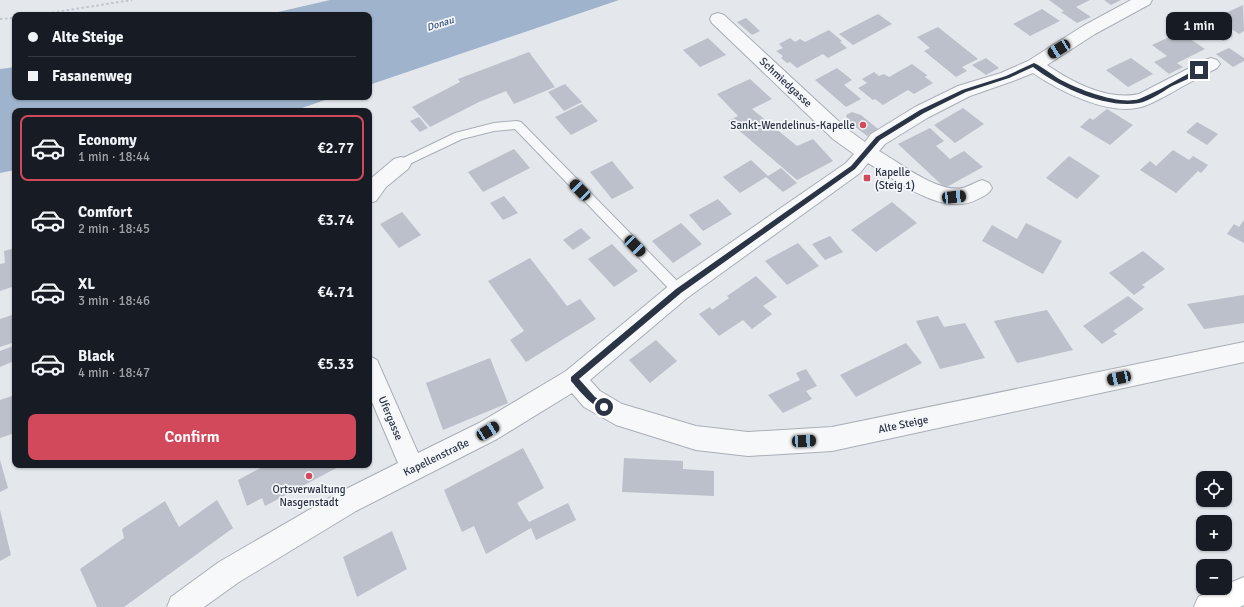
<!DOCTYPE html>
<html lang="en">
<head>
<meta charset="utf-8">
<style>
  :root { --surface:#171b24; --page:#20242c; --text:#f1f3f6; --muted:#9ea1a6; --line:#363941; --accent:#d1495b }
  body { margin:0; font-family:Signika,sans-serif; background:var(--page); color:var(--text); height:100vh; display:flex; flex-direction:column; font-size:15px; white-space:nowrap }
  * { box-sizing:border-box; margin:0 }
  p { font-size:13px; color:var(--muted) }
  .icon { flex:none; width:22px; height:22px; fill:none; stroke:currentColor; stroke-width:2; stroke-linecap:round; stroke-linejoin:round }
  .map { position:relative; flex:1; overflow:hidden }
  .drawer { position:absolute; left:12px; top:108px; width:360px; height:360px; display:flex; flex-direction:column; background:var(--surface); border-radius:8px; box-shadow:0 1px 3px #0004 }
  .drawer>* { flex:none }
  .hud { position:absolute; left:12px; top:12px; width:360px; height:88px; border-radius:8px; box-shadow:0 1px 3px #0004; display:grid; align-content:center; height:88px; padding:0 16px; background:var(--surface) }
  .tools { position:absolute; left:1196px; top:471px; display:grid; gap:8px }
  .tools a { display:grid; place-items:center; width:36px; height:36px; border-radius:8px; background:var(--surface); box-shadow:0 1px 3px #0004; font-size:20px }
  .end { position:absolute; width:18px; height:18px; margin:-9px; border:5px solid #2b3445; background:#fff; box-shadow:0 0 0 2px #fff }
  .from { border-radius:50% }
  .bubble { position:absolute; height:28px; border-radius:8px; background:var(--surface); box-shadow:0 1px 3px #0004; font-size:13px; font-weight:600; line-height:28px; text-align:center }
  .car { position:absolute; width:12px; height:24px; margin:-12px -6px; border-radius:5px; box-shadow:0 0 3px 1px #0007; background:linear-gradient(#222 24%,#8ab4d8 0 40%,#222 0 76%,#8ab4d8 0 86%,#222 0) }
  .hud b { display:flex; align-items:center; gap:14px; height:38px; font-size:15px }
  .hud b+b { border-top:1px solid var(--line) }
  .hud i { width:10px; height:10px; background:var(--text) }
  ul { padding:7px 0 0; list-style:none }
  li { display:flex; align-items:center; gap:12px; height:66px; margin:0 8px 6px; padding:0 8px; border:2px solid transparent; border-radius:8px }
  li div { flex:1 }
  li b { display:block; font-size:15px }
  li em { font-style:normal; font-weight:600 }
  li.active { border-color:var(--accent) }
  li>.icon { width:36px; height:36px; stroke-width:1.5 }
  .cta { display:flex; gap:8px; margin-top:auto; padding:8px 16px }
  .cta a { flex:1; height:46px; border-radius:8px; background:var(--accent); color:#fff; font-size:16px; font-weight:600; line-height:46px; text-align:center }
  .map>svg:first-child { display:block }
  .water { fill:#9fb4cc }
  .building { fill:#bbc0ca }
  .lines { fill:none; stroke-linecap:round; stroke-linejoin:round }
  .lane-casing { stroke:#a9aeb7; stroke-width:2 }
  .street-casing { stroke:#a9aeb7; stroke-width:2 }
  .secondary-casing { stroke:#a9aeb7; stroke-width:2 }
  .path { stroke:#c2c5cb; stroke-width:2; stroke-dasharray:2.5 2.5; stroke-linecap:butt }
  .lane { fill:#f7f8fa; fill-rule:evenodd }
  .street { fill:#f7f8fa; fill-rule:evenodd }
  .secondary { fill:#fff; fill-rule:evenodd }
  .route { fill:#2b3445 }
  .poi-dot { fill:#d1495b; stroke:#f4f6f9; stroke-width:1.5 }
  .labels { text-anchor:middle; stroke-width:3.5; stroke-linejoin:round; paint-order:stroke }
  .far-water-label { font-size:10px; font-style:italic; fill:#34527a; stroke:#f4f6f9 }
  .street-label { font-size:11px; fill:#2b3445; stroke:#f4f6f9 }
  .poi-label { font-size:11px; fill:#2b3445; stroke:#f4f6f9; text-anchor:end }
</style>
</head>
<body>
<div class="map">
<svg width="1244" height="607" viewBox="0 0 1244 607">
  <rect width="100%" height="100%" fill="#e4e7ec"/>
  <!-- water -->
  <path class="water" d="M330 0H619L369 85V15H265Z
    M15 67V97H334L293 111H15V170L0 173V69Z"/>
  <!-- building -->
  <path class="building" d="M1049 0H1090L1076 7 1091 17 1077 23 1061 12 1064 11Z
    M1104 0H1121L1111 5Z
    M1243 5 1244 31 1239 34 1215 18Z
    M1042 9 1060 21 1030 36 1013 24Z
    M878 14 892 24 853 45 839 34Z
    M746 18 760 31 752 35 737 22Z
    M1215 24 1233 36 1223 41 1206 29Z
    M938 27 978 59 962 67 967 71 956 77 924 51 930 48 917 37Z
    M829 30 842 41 840 42 847 48 828 58 823 54 797 68 790 62 787 63 781 58 783 56 776 51 783 48 779 44 790 38 795 42 800 39 805 42Z
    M1180 32 1205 49 1177 63 1183 67 1169 74 1154 62 1167 56 1152 45Z
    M708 38 726 55 700 67 683 50Z
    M1229 48 1244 58V61L1233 67 1216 54Z
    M529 52 555 87 514 104 506 91 479 102 430 127 412 107 460 82 458 79Z
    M986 58 999 68 986 75 972 65Z
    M1131 58 1153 74 1128 87 1106 70Z
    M912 64 927 75 925 77 933 83 914 94 908 90 883 105 875 99 873 100 858 88 867 83 862 79 874 72 879 76 884 74 889 77Z
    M837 68 852 80 844 85 861 99 846 107 815 80Z
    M750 79 772 99 752 109 797 146 813 139 833 161 797 180 728 121 738 116 717 94Z
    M565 84 582 102 564 111 548 92Z
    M582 104 598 121 571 135 555 117Z
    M963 108 984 124 955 143 934 125Z
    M1107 109 1133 125 1110 145 1080 127 1090 118 1093 120Z
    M852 112 861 115 878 129 867 136 848 121 846 115Z
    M419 117 428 128 420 132 410 121Z
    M1197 122 1218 134 1207 145 1186 132Z
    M930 128 944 141 936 146 950 159 964 151 983 167 945 188 898 144Z
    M514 149 530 168 483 192 468 172Z
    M1173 150 1189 160 1193 156 1208 165 1201 173 1198 171 1176 193 1140 170 1150 161 1156 166Z
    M1069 156 1100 176 1077 199 1046 178Z
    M751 160 768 176 781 168 797 183 783 192 766 177 740 193 723 177Z
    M612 161 634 188 612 199 590 172Z
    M504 196 518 213 503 220 490 203Z
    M718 199 732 214 703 231 689 215Z
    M892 202 917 223 876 252 851 230Z
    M402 212 421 235 399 248 380 224Z
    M1244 220V243L1227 234 1234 224 1239 227Z
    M681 223 702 244 673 263 652 241Z
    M1026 223 1062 241 1043 274 982 241 992 225 1017 239Z
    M581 228 591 238 573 250 563 240Z
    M830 236 843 252 825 260 812 244Z
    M798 243 819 266 787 285 765 261Z
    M612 244 638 271 614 287 588 259Z
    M15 248V286L0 291V264L5 263 4 251Z
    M1143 251 1165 269 1142 285 1145 287 1134 295 1109 273Z
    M530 258 567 306 580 299 596 319 526 362 510 340 524 331 488 281Z
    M756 276 777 297 763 306 772 314 752 329 743 320 719 336 699 314 710 307 712 310 729 298 727 296Z
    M1244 295V323L1204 329 1187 304Z
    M1128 296 1144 309 1113 331 1117 334 1102 344 1083 326Z
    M1047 310 1073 350 1017 363 994 321Z
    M15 314V342L0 347V319Z
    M938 316 944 327 965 323 985 358 940 369 916 321Z
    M656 340 677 361 650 383 629 360Z
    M906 343 922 363 856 397 840 375Z
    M13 346 14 361 0 367V351Z
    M490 358 508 403 443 430 426 383Z
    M806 369 817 386 806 391 812 399 783 413 768 395 800 380 796 373Z
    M15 395V433L0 438V400Z
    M523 448 544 488 517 503 529 522 568 503 576 520 536 540 531 528 486 554 474 526 462 532 444 490Z
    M624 458 683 461V469L714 471V496L622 492Z
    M0 460 8 488 0 492Z
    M266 465H342L265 506 262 498 247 506 238 480Z
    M217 500 233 528 124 607H97L80 569 124 538 122 529 165 501 179 527Z
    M0 510 11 555 0 561Z
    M392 531 407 569 357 597 343 557Z"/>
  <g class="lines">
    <defs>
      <path id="lane" d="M517 121 521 122 683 287 685 291 683 295 679 296 675 295 515 129 494 131 462 139 401 168 396 164 397 161 455 133 494 123Z"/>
      <path id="street" d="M1131 0H1152L1150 4 1095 34 1047 65C1072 82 1107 101 1139 94L1205 60 1211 58 1217 60 1220 64 1217 68C1202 76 1186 84 1171 93 1161 98 1152 104 1141 107 1108 116 1059 91 1033 73L1013 81 970 96 929 117 885 144 879 151C900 163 937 193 962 188 969 187 975 182 982 180L989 183 992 188C989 194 984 196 978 199 944 218 897 181 868 163L860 173 687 298 590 380 600 391 622 404 696 426 748 432 832 427 1244 342V362L832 451 748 456 696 450 616 425 584 407 572 393 497 439 356 511 239 582 204 607H167L171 597 219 562 338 493 398 463 369 395V356L377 360 418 453 479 423 566 371 671 284 846 163 854 154 833 139 712 23 710 19 712 15 718 13 724 15 847 129 865 142 871 134 915 107 958 86 1001 73 1028 61 1083 26Z
        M401 157 408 159 411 164 408 169 386 187 376 201 369 203V180L394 159Z"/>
      <path id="secondary" d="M1244 577V605L1240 607H1194L1198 597 1219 588H1225V585Z"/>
    </defs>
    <!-- lane casing -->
    <use href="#lane" class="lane-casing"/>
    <!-- street casing -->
    <use href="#street" class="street-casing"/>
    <!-- secondary casing -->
    <use href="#secondary" class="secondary-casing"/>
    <!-- path -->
    <path class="path" d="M37 15 132 0
      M0 19 15 18"/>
    <!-- lane -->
    <use href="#lane" class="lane"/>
    <!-- street -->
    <use href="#street" class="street"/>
    <!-- secondary -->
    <use href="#secondary" class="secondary"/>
  </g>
  <!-- route -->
  <path class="route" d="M1034 63C1045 68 1054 77 1065 82 1083 91 1120 105 1139 99 1159 91 1178 79 1197 69L1202 70C1194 77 1181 82 1172 86 1162 92 1150 101 1139 103 1106 109 1059 87 1033 67L1009 78 966 92 924 113 880 140 855 169 681 293 579 379 595 397 607 404V409C596 412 578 389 571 381V377L676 289 851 166 876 137 920 110 962 90 1006 76Z"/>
  <!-- markers -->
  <g class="poi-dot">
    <circle cx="863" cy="125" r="4"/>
    <rect x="863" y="174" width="8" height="8" rx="2"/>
    <circle cx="309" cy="476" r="4"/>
  </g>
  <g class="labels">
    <!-- far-water labels -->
    <g class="far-water-label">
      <text transform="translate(440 23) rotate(-18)" y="4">Donau</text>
    </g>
    <!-- street labels -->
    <g class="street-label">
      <text transform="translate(786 82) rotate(43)" y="4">Schmiedgasse</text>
      <text transform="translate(391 418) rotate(67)" y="4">Ufergasse</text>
      <text transform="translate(903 424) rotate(-12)" y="4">Alte Steige</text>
      <text transform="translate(436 457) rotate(-26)" y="4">Kapellenstraße</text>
    </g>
    <!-- poi labels -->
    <g class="poi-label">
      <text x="855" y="129">Sankt-Wendelinus-Kapelle</text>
      <text x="875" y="176" text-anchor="start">Kapelle<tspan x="875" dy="13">(Steig 1)</tspan></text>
      <text x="309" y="493" text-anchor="middle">Ortsverwaltung<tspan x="309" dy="13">Nasgenstadt</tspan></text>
    </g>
  </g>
</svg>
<div class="tools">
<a><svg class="icon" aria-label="locate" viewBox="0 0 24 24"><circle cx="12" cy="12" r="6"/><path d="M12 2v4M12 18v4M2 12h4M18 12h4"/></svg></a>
<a>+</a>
<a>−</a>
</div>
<i class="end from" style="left:604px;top:407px"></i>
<i class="end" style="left:1199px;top:70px"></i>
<div class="bubble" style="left:1166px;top:12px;width:66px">1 min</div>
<i class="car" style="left:1059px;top:49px;rotate:238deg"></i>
<i class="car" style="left:580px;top:190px;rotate:316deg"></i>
<i class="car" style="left:954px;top:197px;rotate:84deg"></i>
<i class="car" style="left:635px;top:246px;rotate:136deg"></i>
<i class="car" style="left:1119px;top:378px;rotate:258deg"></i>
<i class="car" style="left:488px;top:431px;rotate:58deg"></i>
<i class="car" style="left:804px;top:441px;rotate:87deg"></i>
<div class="hud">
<b><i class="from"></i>Alte Steige</b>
<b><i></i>Fasanenweg</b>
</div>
<section class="drawer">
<ul>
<li class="active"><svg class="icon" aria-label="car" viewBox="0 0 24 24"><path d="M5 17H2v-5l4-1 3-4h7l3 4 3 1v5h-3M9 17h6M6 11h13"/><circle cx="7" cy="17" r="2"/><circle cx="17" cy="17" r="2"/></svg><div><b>Economy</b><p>1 min · 18:44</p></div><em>€2.77</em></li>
<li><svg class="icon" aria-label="car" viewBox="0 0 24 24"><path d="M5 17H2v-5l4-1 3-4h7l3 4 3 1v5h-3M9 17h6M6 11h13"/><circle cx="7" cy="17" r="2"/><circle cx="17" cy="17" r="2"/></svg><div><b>Comfort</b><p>2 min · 18:45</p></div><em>€3.74</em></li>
<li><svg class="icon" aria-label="car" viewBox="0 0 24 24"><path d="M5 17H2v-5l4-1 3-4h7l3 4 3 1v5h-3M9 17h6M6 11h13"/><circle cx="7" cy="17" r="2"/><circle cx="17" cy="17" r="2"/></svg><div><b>XL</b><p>3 min · 18:46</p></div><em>€4.71</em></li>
<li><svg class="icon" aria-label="car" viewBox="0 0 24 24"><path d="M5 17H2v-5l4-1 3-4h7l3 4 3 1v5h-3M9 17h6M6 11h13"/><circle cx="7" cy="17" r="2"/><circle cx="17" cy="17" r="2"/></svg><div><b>Black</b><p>4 min · 18:47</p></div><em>€5.33</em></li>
</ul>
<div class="cta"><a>Confirm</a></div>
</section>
</div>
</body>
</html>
